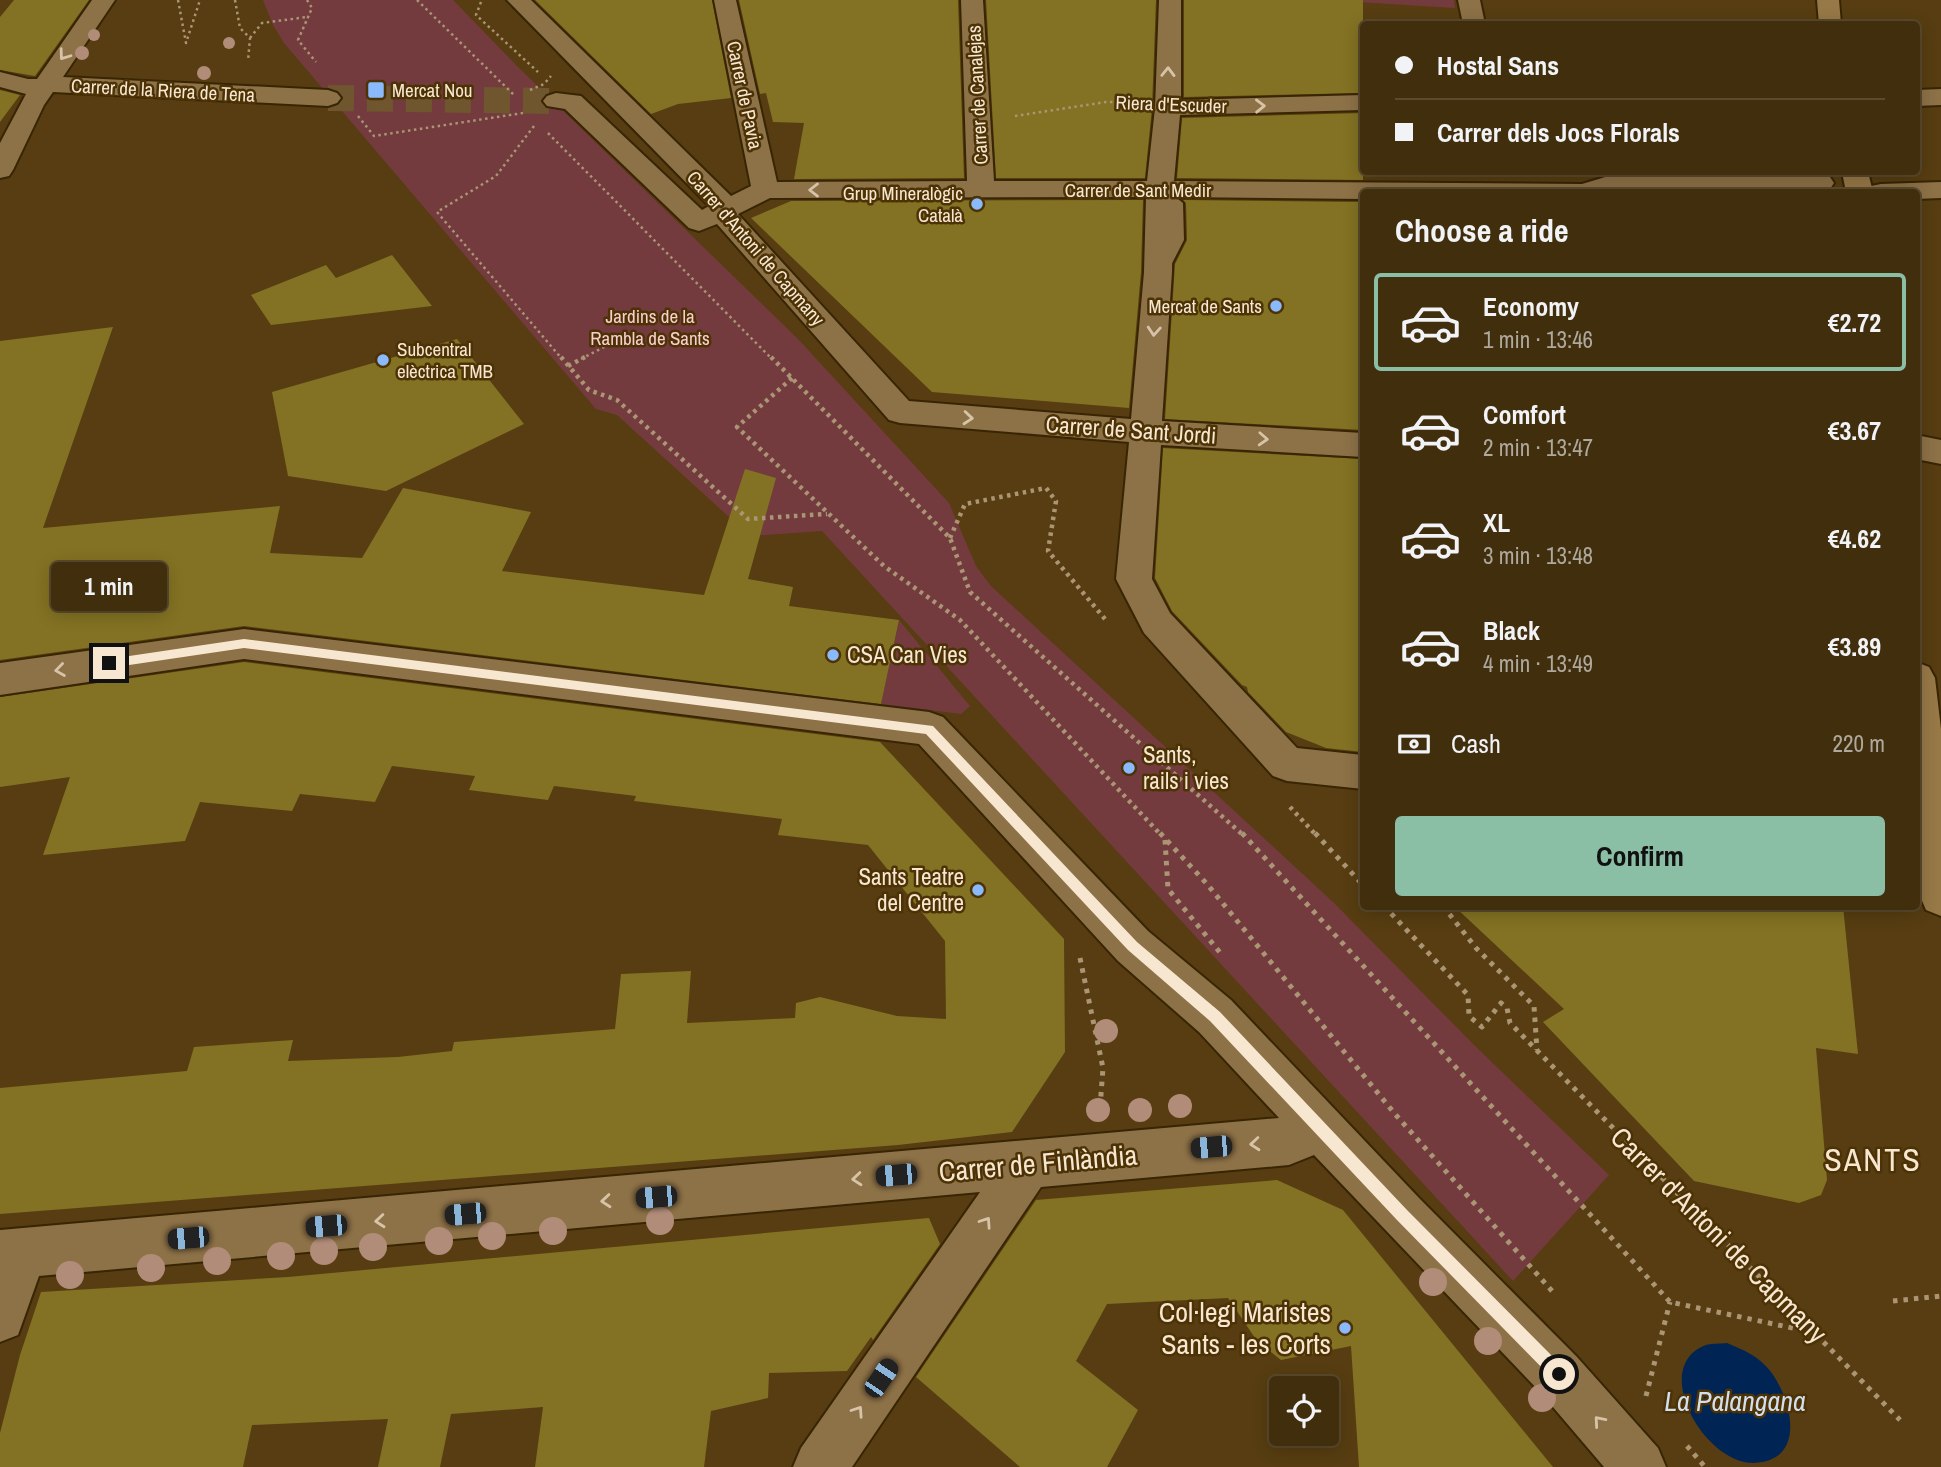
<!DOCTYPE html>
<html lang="en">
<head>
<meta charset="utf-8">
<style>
  :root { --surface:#412e0d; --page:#4c3a1b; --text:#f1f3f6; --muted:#aea89d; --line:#5a4a2e; --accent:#8abfa5 }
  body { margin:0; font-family:"Archivo Narrow",sans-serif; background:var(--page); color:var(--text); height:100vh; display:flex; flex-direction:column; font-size:26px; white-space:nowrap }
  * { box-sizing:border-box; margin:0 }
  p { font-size:23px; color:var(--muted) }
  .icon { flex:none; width:38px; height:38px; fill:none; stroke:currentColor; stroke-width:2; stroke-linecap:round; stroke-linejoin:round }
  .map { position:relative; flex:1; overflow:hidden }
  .drawer { position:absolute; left:1360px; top:189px; width:560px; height:721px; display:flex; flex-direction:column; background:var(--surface); border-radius:7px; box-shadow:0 4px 18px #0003,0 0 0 2px var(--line) }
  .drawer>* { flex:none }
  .banner { position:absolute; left:1360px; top:21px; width:560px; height:154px; border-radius:7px; box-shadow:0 4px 18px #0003,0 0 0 2px var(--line); display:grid; align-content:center; height:154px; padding:0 35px; background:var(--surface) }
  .fabs { position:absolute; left:1269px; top:1376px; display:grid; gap:14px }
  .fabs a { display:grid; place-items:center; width:70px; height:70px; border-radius:7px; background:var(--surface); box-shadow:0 4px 18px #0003,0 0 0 2px var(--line); font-size:35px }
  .end { position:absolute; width:32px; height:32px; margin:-16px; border:9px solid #f7e7d1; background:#111; box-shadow:0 0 0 4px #111 }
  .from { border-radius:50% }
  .bubble { position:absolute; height:49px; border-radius:7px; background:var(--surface); box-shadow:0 4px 18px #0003,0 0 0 2px var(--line); font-size:23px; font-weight:700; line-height:49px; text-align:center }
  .car { position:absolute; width:21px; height:42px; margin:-21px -10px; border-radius:9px; box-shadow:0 0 5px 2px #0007; background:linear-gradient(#222 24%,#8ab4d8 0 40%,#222 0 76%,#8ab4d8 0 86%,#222 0) }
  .banner b { display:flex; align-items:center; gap:24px; height:66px; font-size:26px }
  .banner b+b { border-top:2px solid var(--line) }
  .banner i { width:18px; height:18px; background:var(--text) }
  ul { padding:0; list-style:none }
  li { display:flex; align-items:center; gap:21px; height:98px; margin:0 14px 10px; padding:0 21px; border:4px solid transparent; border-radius:7px }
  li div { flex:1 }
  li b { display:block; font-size:26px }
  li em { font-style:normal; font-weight:700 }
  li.active { border-color:var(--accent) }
  li>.icon { width:63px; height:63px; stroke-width:1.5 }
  h2 { padding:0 35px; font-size:32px; line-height:84px }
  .pay { display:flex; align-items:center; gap:18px; height:77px; padding:0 35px; font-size:26px }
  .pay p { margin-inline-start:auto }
  .primary-button { display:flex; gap:14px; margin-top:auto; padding:14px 35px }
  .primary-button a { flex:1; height:80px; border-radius:7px; background:var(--accent); color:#111; font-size:28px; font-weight:700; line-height:80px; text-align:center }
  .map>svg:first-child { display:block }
  .green { fill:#743b3f }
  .water { fill:#002555 }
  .building { fill:#837223 }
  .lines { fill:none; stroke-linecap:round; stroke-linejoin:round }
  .street-tunnel { stroke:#6f562e; stroke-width:26; stroke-dasharray:26 13; stroke-linecap:butt }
  .lane-casing { stroke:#382504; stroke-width:4 }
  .street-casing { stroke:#382504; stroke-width:4 }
  .secondary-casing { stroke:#382504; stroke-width:4 }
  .path-far2 { stroke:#aa9574; stroke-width:2.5; stroke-dasharray:2.5 3.5; stroke-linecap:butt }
  .path-far1 { stroke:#aa9574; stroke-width:4.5; stroke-dasharray:3.5 4.5; stroke-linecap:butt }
  .path { stroke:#aa9574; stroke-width:5; stroke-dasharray:4.5 6; stroke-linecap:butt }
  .lane { fill:#8d7147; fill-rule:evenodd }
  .street { fill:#8d7147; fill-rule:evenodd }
  .secondary { fill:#977847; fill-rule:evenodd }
  .path-bridge { stroke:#aa9574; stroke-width:2.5; stroke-dasharray:2.5 3.5; stroke-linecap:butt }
  .tree { fill:#b18c79 }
  .oneway { stroke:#d7c4a8 }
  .route { fill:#f7e7d1 }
  .poi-dot { fill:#8abafc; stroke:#4c3204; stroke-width:2.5 }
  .labels { text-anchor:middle; stroke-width:5; stroke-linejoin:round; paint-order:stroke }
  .far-street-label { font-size:19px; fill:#f7e7d1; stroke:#4c3204 }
  .far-poi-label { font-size:19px; fill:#f7e7d1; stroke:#4c3204; text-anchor:start }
  .far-park-label { font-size:19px; fill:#facdce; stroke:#4c3204 }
  .street-label { font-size:23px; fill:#f7e7d1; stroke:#4c3204 }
  .poi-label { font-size:23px; fill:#f7e7d1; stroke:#4c3204; text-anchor:start }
  .near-street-label { font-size:28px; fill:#f7e7d1; stroke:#4c3204 }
  .near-poi-label { font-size:28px; fill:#f7e7d1; stroke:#4c3204; text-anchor:end }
  .near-water-label { font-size:28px; font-style:italic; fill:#d3dfef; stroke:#4c3204 }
  .near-quarter-label { font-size:32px; letter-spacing:2px; fill:#f7e7d1; stroke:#4c3204 }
</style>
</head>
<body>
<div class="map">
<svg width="1941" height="1467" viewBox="0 0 1941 1467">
  <rect width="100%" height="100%" fill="#573d11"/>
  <!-- green -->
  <path class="green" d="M263 0H453L516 65 798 339 949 503 976 566 991 586 1333 902 1475 1046 1609 1175 1513 1281 822 531 750 536 617 415 596 409 284 43 273 25Z
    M1340 0H1454L1455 8 1341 1Z
    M899 620 970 706 961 714 881 704Z"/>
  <!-- water -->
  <path class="water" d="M1727 1343C1744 1350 1760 1357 1771 1372 1793 1402 1806 1461 1754 1463 1704 1464 1649 1366 1706 1345 1712 1343 1721 1344 1727 1343Z"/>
  <!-- building -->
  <path class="building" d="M14 0H89L35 76 0 70V17Z
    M535 0H712L731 98 678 104 651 114Z
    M739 0H958L964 178 794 179 804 123 773 122 766 93 760 94Z
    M986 0H1156L1152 108 1145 178H996Z
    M1184 0H1363V93L1184 97Z
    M0 90 20 95 0 122Z
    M1363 113V180L1177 178 1182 118Z
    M1143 200 1141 272 1129 408 932 392 751 218 791 201Z
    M1183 200 1363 202V430L1165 419 1175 264 1187 240 1186 203Z
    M392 255 432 306 271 325 251 295 326 265 336 278Z
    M113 327 43 528 280 506 270 553 362 558 403 488 531 512 502 571 704 595 745 469 776 478 748 579 793 587 789 606 899 620 881 704 244 626 0 660V341Z
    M457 339 524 424 386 491 288 476 272 392Z
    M1163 448 1363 459V752L1326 748 1286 732 1248 692 1247 687 1242 685 1172 611 1155 578Z
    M244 662 880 742 1064 939 1065 1052 1012 1132 898 1145 0 1214V1088L187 1071 194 1047 293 1040 288 1061 398 1057 452 1051 454 1042 615 1029 621 974 691 971 687 1023 795 1018 796 1003 820 997 897 1016 946 1019 945 941 868 845 778 835 782 819 634 801 636 796 554 786 548 800 469 790 475 776 392 766 375 802 300 794 292 811 200 802 185 841 43 855 70 777 0 787V697Z
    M1454 906H1843L1858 1054 1816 1048 1827 1180 1821 1195 1799 1203 1694 1181 1543 1022 1564 1009Z
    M1277 1180 1343 1210 1553 1467H1359L1351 1346 1281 1360 1257 1341 1228 1298 1107 1304 1076 1361 1138 1410 1107 1467H1020L916 1377 1036 1200Z
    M929 1218 940 1244 873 1340 871 1337 847 1371 769 1373 768 1398 711 1411 704 1467H535L543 1407 451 1414 440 1467H378L388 1419 252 1425 243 1467H0V1433L20 1355 41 1292 288 1277Z"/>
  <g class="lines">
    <!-- street-tunnel -->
    <path class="street-tunnel" d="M328 98 556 101"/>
    <defs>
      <path id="lane" d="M1160 188 1167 190 1183 203 1184 240 1165 277H1151L1148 272 1164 240 1163 205 1150 194 1153 190Z"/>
      <path id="street" d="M92 0H115L63 77 328 90 337 93 341 98 337 103 328 106 53 92 44 105 13 170 9 176 0 178V143L26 94 0 87V72L28 79H37Z
        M507 0H531L731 196 751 186 714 0H736L777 182 967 181 961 0H983L994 181H1147L1155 108 1159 0H1181V100L1363 95V110L1180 115 1174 181 1582 184 1612 175H1821L1830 177 1834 183 1830 189 1821 191 1363 192V199L1173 197 1172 272 1162 421 1363 433V457L1161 445 1152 579 1170 613 1297 748 1363 755V789L1287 781 1273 776 1144 633 1116 579 1129 442 900 423 889 420 717 224 699 231 689 228 565 109 547 106 543 101 547 96 556 93 581 96 702 210 709 206ZM1146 197 1144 272 1131 419 909 401 738 214 770 198Z
        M1458 0H1480L1485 24H1463Z
        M1941 89V105L1916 106V90Z
        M1941 182V198L1916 199V192H1867L1871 186 1881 184Z
        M1916 435 1941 440V464L1916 459Z
        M244 629 929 712 943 717 1148 931 1231 1000 1419 1198 1577 1357 1658 1448 1666 1467H1604L1541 1393 1314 1155 1289 1165 1041 1187 852 1467H793L801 1448 980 1192 39 1276 18 1335 0 1342V1230L1279 1118 1199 1032 1118 961 919 744 244 659 0 695V663Z"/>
      <path id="secondary" d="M1817 0H1839L1841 24H1819Z
        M1842 172H1868L1873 192H1846Z
        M1916 662 1929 667 1935 678 1941 729V916L1926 910 1920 896 1916 860Z"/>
    </defs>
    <!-- lane casing -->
    <use href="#lane" class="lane-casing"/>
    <!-- street casing -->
    <use href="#street" class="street-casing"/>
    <!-- secondary casing -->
    <use href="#secondary" class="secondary-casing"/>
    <!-- path-far2 -->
    <path class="path-far2" d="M178 0 186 43 200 0
      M235 0 240 28 250 38 248 61
      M307 0 312 8 298 40 316 62
      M417 0 515 96
      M481 2 476 15 538 72
      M250 38 262 23 307 17
      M358 116 374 136 523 113
      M1015 116 1106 102H1131
      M534 126 496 176 437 212 562 359
      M548 133 772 359
      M581 359 606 346"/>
    <!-- path-far1 -->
    <path class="path-far1" d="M561 357 589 390 617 400 748 519 827 514
      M771 357 950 538 970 592 1243 835
      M568 366 585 357
      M792 378 737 427 884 566 960 620 1161 835
      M950 538 965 504 1046 488 1056 501 1048 551 1105 619
      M1290 807 1316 835"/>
    <!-- path -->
    <path class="path" d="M1160 833 1207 884 1395 1114 1552 1291
      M1242 833 1670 1302 1816 1333
      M1315 833 1363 885
      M1165 840 1168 889 1222 955
      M1384 906 1468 995 1469 1016 1482 1027 1501 1003 1507 1008 1510 1023 1900 1420
      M1443 906 1476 948 1534 1006 1537 1050
      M1080 958 1103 1068 1100 1108
      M1893 1301 1941 1296
      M1646 1396 1670 1302
      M1687 1446 1705 1467"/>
    <!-- lane -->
    <use href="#lane" class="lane"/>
    <!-- street -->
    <use href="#street" class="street"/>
    <!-- secondary -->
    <use href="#secondary" class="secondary"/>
    <!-- path-bridge -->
    <path class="path-bridge" d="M530 90 544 84 551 76"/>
  </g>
  <!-- trees -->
  <g class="tree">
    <circle cx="94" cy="35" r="6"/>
    <circle cx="229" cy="43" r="6"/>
    <circle cx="82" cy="53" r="7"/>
    <circle cx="204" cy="73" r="7"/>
    <circle cx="1106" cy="1031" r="12"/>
    <circle cx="1180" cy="1106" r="12"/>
    <circle cx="1098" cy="1110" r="12"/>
    <circle cx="1140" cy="1110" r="12"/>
    <circle cx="660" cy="1221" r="14"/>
    <circle cx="553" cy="1231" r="14"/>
    <circle cx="492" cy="1236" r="14"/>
    <circle cx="439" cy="1241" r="14"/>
    <circle cx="373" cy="1247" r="14"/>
    <circle cx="324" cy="1251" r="14"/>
    <circle cx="281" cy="1256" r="14"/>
    <circle cx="217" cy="1261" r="14"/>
    <circle cx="151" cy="1268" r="14"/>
    <circle cx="70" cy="1275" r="14"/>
    <circle cx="1433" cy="1282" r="14"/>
    <circle cx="1488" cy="1341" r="14"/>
    <circle cx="1542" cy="1398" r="14"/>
  </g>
  <!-- one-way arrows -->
  <defs><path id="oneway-chevron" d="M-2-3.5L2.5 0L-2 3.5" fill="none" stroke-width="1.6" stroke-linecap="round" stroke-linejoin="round" transform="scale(1.75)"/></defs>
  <g class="oneway">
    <use href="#oneway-chevron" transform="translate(64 55) rotate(126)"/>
    <use href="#oneway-chevron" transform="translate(1168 72) rotate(-89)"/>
    <use href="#oneway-chevron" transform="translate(1260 106) rotate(-1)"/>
    <use href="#oneway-chevron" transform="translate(814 190) rotate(-180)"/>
    <use href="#oneway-chevron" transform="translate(1154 331) rotate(94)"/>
    <use href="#oneway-chevron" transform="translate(968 418) rotate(5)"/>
    <use href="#oneway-chevron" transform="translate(1263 439) rotate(3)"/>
    <use href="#oneway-chevron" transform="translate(60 670) rotate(172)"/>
    <use href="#oneway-chevron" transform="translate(1255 1144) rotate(175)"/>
    <use href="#oneway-chevron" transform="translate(857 1179) rotate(175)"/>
    <use href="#oneway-chevron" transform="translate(606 1201) rotate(175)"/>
    <use href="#oneway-chevron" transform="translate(380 1221) rotate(175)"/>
    <use href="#oneway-chevron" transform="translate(986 1222) rotate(-56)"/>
    <use href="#oneway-chevron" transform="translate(858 1411) rotate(-56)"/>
    <use href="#oneway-chevron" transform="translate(1599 1421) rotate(-131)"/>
  </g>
  <!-- route -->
  <path class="route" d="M244 639 933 726 1137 942 1220 1012 1407 1210 1565 1369 1567 1374 1565 1380 1559 1382 1554 1380 1397 1220 1210 1021 1128 950 926 734 244 648 109 668 103 663 109 659Z"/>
  <!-- markers -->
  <g class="poi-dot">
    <rect x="367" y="81" width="18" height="18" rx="3.5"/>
    <circle cx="977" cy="204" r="7"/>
    <circle cx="1276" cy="306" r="7"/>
    <circle cx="383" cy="360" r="7"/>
    <circle cx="833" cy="655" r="7"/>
    <circle cx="1129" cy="768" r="7"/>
    <circle cx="978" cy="890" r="7"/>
    <circle cx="1345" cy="1328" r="7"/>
  </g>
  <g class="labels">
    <!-- far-street labels -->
    <g class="far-street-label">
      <text transform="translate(163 90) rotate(3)" y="7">Carrer de la Riera de Tena</text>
      <text transform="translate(745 95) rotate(78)" y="7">Carrer de Pavia</text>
      <text transform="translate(977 95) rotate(-93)" y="7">Carrer de Canalejas</text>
      <text transform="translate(1171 104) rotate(2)" y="7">Riera d'Escuder</text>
      <text x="1138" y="197">Carrer de Sant Medir</text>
      <text transform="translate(756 248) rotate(49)" y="7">Carrer d'Antoni de Capmany</text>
    </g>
    <!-- far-poi labels -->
    <g class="far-poi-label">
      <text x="392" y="97">Mercat Nou</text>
      <text x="963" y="200" text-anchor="end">Grup Mineralògic<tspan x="963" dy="22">Català</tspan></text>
      <text x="1262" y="313" text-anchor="end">Mercat de Sants</text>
      <text x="397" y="356">Subcentral<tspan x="397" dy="22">elèctrica TMB</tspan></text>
    </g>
    <!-- far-park labels -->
    <g class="far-park-label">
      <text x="650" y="323">Jardins de la<tspan x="650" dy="22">Rambla de Sants</tspan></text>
    </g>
    <!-- street labels -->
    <g class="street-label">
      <text transform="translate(1131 430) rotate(4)" y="8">Carrer de Sant Jordi</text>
    </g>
    <!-- poi labels -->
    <g class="poi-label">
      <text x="847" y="663">CSA Can Vies</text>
      <text x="1143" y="763">Sants,<tspan x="1143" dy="26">rails i vies</tspan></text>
      <text x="964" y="885" text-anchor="end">Sants Teatre<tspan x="964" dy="26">del Centre</tspan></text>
    </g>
    <!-- near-street labels -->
    <g class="near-street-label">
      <text transform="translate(1038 1163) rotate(-5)" y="10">Carrer de Finlàndia</text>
      <text transform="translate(1719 1235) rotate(45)" y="10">Carrer d'Antoni de Capmany</text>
    </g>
    <!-- near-poi labels -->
    <g class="near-poi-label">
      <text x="1331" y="1322">Col·legi Maristes<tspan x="1331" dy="32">Sants - les Corts</tspan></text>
    </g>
    <!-- near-water labels -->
    <g class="near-water-label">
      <text x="1735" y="1411">La Palangana</text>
    </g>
    <!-- near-quarter labels -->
    <g class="near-quarter-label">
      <text x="1873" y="1171">SANTS</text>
    </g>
  </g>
</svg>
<div class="fabs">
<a><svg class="icon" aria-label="locate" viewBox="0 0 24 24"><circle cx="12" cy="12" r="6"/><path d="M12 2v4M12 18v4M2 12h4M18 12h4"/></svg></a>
</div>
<i class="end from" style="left:1559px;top:1374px"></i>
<i class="end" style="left:109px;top:663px"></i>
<div class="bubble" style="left:51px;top:562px;width:116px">1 min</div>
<i class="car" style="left:1211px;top:1147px;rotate:265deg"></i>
<i class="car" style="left:896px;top:1175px;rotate:265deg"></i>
<i class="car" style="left:656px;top:1197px;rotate:265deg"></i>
<i class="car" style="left:465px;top:1214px;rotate:265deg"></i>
<i class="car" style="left:326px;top:1226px;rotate:265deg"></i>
<i class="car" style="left:188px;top:1238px;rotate:265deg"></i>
<i class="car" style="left:881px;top:1378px;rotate:34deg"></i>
<div class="banner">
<b><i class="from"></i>Hostal Sans</b>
<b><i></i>Carrer dels Jocs Florals</b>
</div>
<section class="drawer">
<h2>Choose a ride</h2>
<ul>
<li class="active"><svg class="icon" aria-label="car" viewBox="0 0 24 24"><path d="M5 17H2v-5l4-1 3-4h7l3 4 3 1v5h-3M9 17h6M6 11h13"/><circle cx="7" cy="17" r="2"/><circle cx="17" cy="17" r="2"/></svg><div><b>Economy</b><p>1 min · 13:46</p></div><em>€2.72</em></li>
<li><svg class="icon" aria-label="car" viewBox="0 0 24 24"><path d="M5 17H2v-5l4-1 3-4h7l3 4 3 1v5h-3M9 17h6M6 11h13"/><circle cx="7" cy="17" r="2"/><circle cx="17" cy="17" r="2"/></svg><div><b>Comfort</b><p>2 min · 13:47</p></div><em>€3.67</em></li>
<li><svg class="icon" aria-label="car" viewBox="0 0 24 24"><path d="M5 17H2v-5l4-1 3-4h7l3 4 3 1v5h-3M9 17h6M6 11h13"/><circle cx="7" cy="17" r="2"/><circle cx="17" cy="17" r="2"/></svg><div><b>XL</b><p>3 min · 13:48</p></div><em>€4.62</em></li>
<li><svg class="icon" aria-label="car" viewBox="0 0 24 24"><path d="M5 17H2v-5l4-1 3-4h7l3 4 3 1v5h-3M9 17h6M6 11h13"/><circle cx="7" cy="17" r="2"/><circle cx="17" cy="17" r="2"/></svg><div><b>Black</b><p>4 min · 13:49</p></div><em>€3.89</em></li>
</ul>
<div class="pay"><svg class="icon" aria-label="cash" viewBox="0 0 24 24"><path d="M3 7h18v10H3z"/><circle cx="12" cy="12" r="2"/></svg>Cash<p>220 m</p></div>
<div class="primary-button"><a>Confirm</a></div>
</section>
</div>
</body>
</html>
